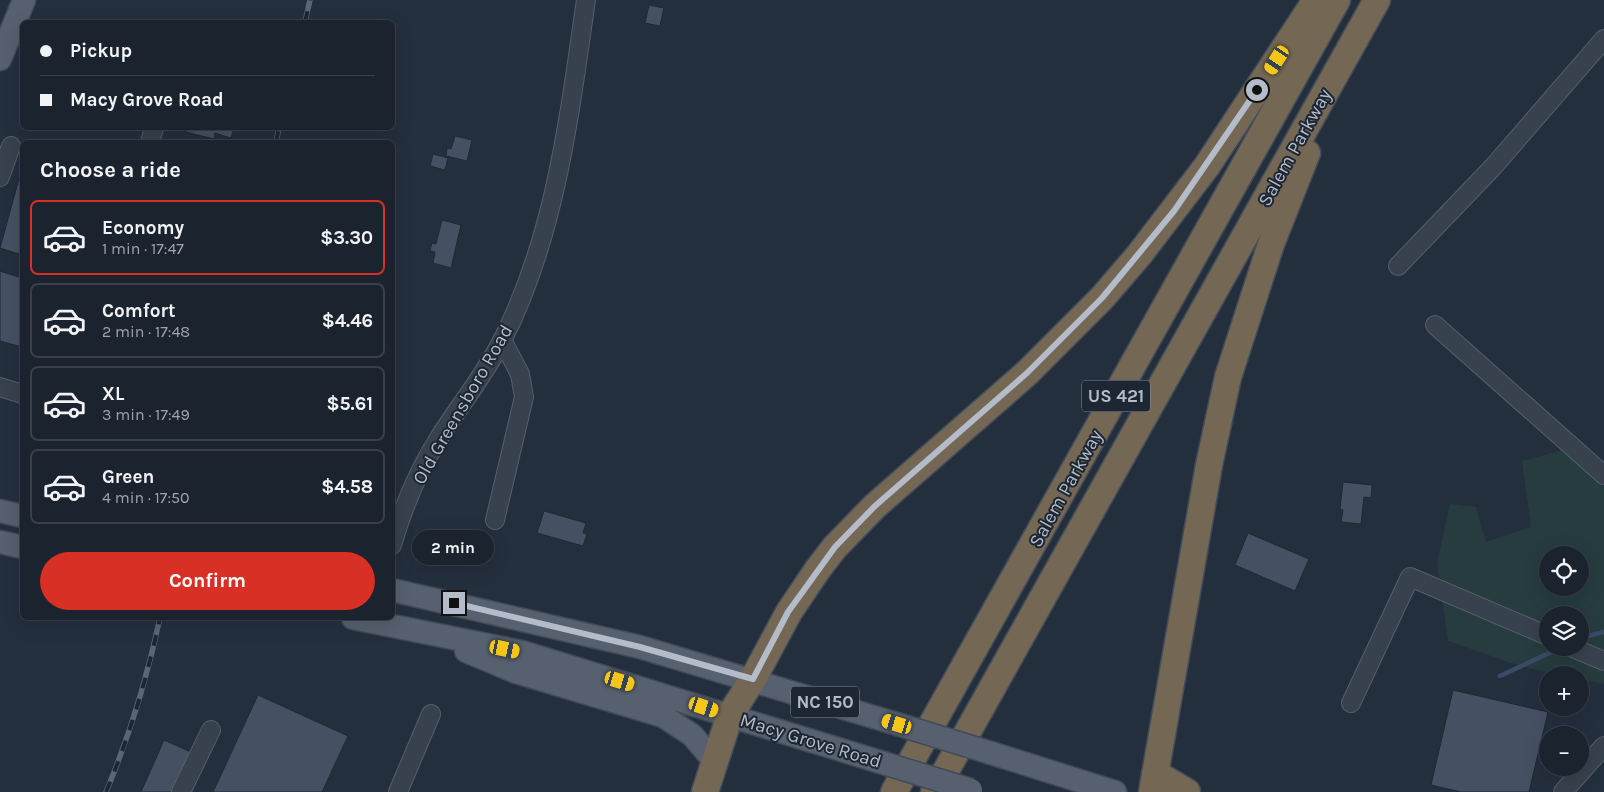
<!DOCTYPE html>
<html lang="en">
<head>
<meta charset="utf-8">
<style>
  :root { --surface:#1b232e; --page:#282f3a; --text:#f1f3f6; --muted:#a0a4aa; --line:#39404a; --accent:#d93025 }
  body { margin:0; font-family:Karla,sans-serif; background:var(--page); color:var(--text); height:100vh; display:flex; flex-direction:column; font-size:19px; white-space:nowrap }
  * { box-sizing:border-box; margin:0 }
  p { font-size:16px; color:var(--muted) }
  .icon { flex:none; width:28px; height:28px; fill:none; stroke:currentColor; stroke-width:2; stroke-linecap:round; stroke-linejoin:round }
  .map { position:relative; flex:1; overflow:hidden }
  .details { position:absolute; left:20px; top:140px; width:375px; height:480px; display:flex; flex-direction:column; background:var(--surface); border-radius:8px; box-shadow:0 5px 20px #0002,0 0 0 1px var(--line) }
  .details>* { flex:none }
  .hud { position:absolute; left:20px; top:20px; width:375px; height:110px; border-radius:8px; box-shadow:0 5px 20px #0002,0 0 0 1px var(--line); display:grid; align-content:center; height:110px; padding:0 20px; background:var(--surface) }
  .fabs { position:absolute; left:1539px; top:546px; display:grid; gap:10px }
  .fabs a { display:grid; place-items:center; width:50px; height:50px; border-radius:50%; background:var(--surface); box-shadow:0 5px 20px #0002,0 0 0 1px var(--line); font-size:25px }
  .end { position:absolute; width:22px; height:22px; margin:-11px; border:6px solid #b4bcc9; background:#111; box-shadow:0 0 0 2px #111 }
  .from { border-radius:50% }
  .bubble { position:absolute; height:35px; border-radius:18px; background:var(--surface); box-shadow:0 5px 20px #0002,0 0 0 1px var(--line); font-size:16px; font-weight:700; line-height:35px; text-align:center }
  .car { position:absolute; width:15px; height:30px; margin:-15px -8px; border-radius:6px; box-shadow:0 0 4px 1px #0007; background:linear-gradient(#f5c518 24%,#345 0 40%,#f5c518 0 76%,#345 0 86%,#f5c518 0) }
  .hud b { display:flex; align-items:center; gap:18px; height:48px; font-size:19px }
  .hud b+b { border-top:1px solid var(--line) }
  .hud i { width:12px; height:12px; background:var(--text) }
  ul { padding:0; list-style:none }
  li { display:flex; align-items:center; gap:15px; height:75px; margin:0 10px 8px; padding:0 10px; border:2px solid var(--line); border-radius:8px }
  li div { flex:1 }
  li b { display:block; font-size:19px }
  li em { font-style:normal; font-weight:700 }
  li.selected { border-color:var(--accent) }
  li>.icon { width:45px; height:45px; stroke-width:1.5 }
  h2 { padding:0 20px; font-size:22px; line-height:60px }
  .cta { display:flex; gap:10px; margin-top:auto; padding:10px 20px }
  .cta a { flex:1; height:58px; border-radius:30px; background:var(--accent); color:#fff; font-size:20px; font-weight:700; line-height:58px; text-align:center }
  .map>svg:first-child { display:block }
  .green { fill:#263c3f; fill-rule:evenodd }
  .lines { fill:none; stroke-linecap:round; stroke-linejoin:round }
  .stream { stroke:#394c67; stroke-width:4.5 }
  .building { fill:#455162; stroke:#1f2835 }
  .minor-casing { stroke:#565f6c; stroke-width:20 }
  .major-casing { stroke:#414a57; stroke-width:25 }
  .highway-casing { stroke:#434c59; stroke-width:29 }
  .minor { stroke:#38414e; stroke-width:18 }
  .major { stroke:#56606e; stroke-width:22 }
  .highway { stroke:#746855; stroke-width:26 }
  .rail-casing { stroke:#5a6575; stroke-width:5.5 }
  .rail { stroke:#1d2633; stroke-width:4; stroke-dasharray:11; stroke-linecap:butt }
  .major-bridge-casing { stroke:#414a57; stroke-width:25; stroke-linecap:butt }
  .major-bridge { stroke:#56606e; stroke-width:22 }
  .route { stroke:#b4bcc9; stroke-width:6 }
  .labels { text-anchor:middle; stroke-width:4; stroke-linejoin:round; paint-order:stroke }
  .shield { fill:#1d2633; stroke:#878f9c; stroke-width:1 }
  .shield-label { font-size:18px; font-weight:bold; fill:#b4bcc9 }
  .street-label { font-size:19px; fill:#b4bcc9; stroke:#1d2633 }
</style>
</head>
<body>
<div class="map">
<svg width="1604" height="792" viewBox="0 0 1604 792">
  <rect width="100%" height="100%" fill="#242f3e"/>
  <!-- green -->
  <path class="green" d="M1563 450 1604 487V684L1580 679V675C1535 675 1490 655 1448 641L1437 563 1450 504 1476 507 1486 542 1531 527 1522 461ZM1548 555H1580V588H1548ZM1548 615H1580V648H1548Z"/>
  <g class="lines">
    <!-- stream -->
    <path class="stream" d="M1580 638 1604 632
      M1500 676 1560 648"/>
  </g>
  <!-- building -->
  <path class="building" d="M649 5 664 8 660 26 645 23Z
    M187 128H234L231 138 215 133 214 139 186 132Z
    M455 136 472 140 467 161 446 156 447 148 451 149Z
    M433 154 448 158 445 170 430 166Z
    M20 175 22 176V255L0 248Z
    M442 220 461 225 451 268 433 263 435 252 430 251 432 243 436 244Z
    M0 271 22 278V347L0 341Z
    M1343 482 1372 485 1371 498 1364 497 1361 524 1341 522 1343 510 1340 509Z
    M544 511 586 523 583 533 587 534 583 546 537 533Z
    M1248 533 1309 559 1295 591 1235 565Z
    M1453 690 1548 712 1529 792H1461L1431 785Z
    M258 695 348 736 322 792H213Z
    M164 740 191 752 173 792H141Z"/>
  <g class="lines">
    <defs>
      <path id="minor" d="M150 142 154 128
        M0 177 11 146
        M1398 266 1493 167 1604 39
        M1435 325 1604 475
        M0 387 22 394
        M495 520 524 397 520 374 502 340
        M392 545C403 507 418 471 439 438 460 405 485 374 503 339 556 233 569 117 586 0
        M1573 648 1604 661
        M1351 703 1410 577 1548 636
        M181 792 211 730
        M398 792 431 714
        M1563 792 1604 746"/>
      <path id="major" d="M0 59 24 0
        M0 511 22 516
        M0 542 22 547
        M392 590 640 647 897 724
        M353 618 522 652 877 761
        M466 651 516 672 663 716 692 735 715 762
        M991 753 1115 792"/>
      <path id="highway" d="M1155 773 1187 792
        M705 792 730 715 753 679 789 612 818 569 835 547 875 506 1027 373 1102 298 1139 255 1207 166 1316 0
        M894 792 1337 0
        M934 792 1377 0
        M1152 792 1209 465 1228 377 1271 244 1307 153"/>
    </defs>
    <!-- minor casing -->
    <use href="#minor" class="minor-casing"/>
    <!-- major casing -->
    <use href="#major" class="major-casing"/>
    <!-- highway casing -->
    <use href="#highway" class="highway-casing"/>
    <!-- minor -->
    <use href="#minor" class="minor"/>
    <!-- major -->
    <use href="#major" class="major"/>
    <!-- highway -->
    <use href="#highway" class="highway"/>
    <defs>
      <path id="rail" d="M305 22 310 0
        M276 142 279 128
        M106 792C130 735 147 678 160 618"/>
    </defs>
    <!-- rail casing -->
    <use href="#rail" class="rail-casing"/>
    <!-- rail -->
    <use href="#rail" class="rail"/>
    <defs>
      <path id="major-bridge" d="M897 724 991 753
        M877 761 971 790"/>
    </defs>
    <!-- major-bridge casing -->
    <use href="#major-bridge" class="major-bridge-casing"/>
    <!-- major-bridge -->
    <use href="#major-bridge" class="major-bridge"/>
  </g>
  <g class="lines">
    <!-- route -->
    <path class="route" d="M454 603 640 647 753 679 788 612 835 547 875 506 1027 373 1102 298 1174 211 1257 90"/>
  </g>
  <g class="labels">
    <!-- shield labels -->
    <g class="shield">
      <rect x="1082" y="380.5" width="68" height="31" rx="4"/>
      <rect x="791" y="686.5" width="68" height="31" rx="4"/>
    </g>
    <g class="shield-label">
      <text x="1116" y="402">US 421</text>
      <text x="825" y="708">NC 150</text>
    </g>
    <!-- street labels -->
    <g class="street-label">
      <text transform="translate(1294 147) rotate(-61)" y="7">Salem Parkway</text>
      <text transform="translate(462 404) rotate(-60)" y="7">Old Greensboro Road</text>
      <text transform="translate(1065 488) rotate(-61)" y="7">Salem Parkway</text>
      <text transform="translate(811 740) rotate(17)" y="7">Macy Grove Road</text>
    </g>
  </g>
</svg>
<div class="fabs">
<a><svg class="icon" aria-label="locate" viewBox="0 0 24 24"><circle cx="12" cy="12" r="6"/><path d="M12 2v4M12 18v4M2 12h4M18 12h4"/></svg></a>
<a><svg class="icon" aria-label="layers" viewBox="0 0 24 24"><path d="M12 4l9 5-9 5-9-5zM3 14l9 5 9-5"/></svg></a>
<a>+</a>
<a>−</a>
</div>
<i class="end from" style="left:1257px;top:90px"></i>
<i class="end" style="left:454px;top:603px"></i>
<div class="bubble" style="left:412px;top:530px;width:82px">2 min</div>
<i class="car" style="left:1277px;top:60px;rotate:213deg"></i>
<i class="car" style="left:505px;top:649px;rotate:102deg"></i>
<i class="car" style="left:620px;top:681px;rotate:107deg"></i>
<i class="car" style="left:704px;top:707px;rotate:108deg"></i>
<i class="car" style="left:897px;top:724px;rotate:287deg"></i>
<div class="hud">
<b><i class="from"></i>Pickup</b>
<b><i></i>Macy Grove Road</b>
</div>
<section class="details">
<h2>Choose a ride</h2>
<ul>
<li class="selected"><svg class="icon" aria-label="car" viewBox="0 0 24 24"><path d="M5 17H2v-5l4-1 3-4h7l3 4 3 1v5h-3M9 17h6M6 11h13"/><circle cx="7" cy="17" r="2"/><circle cx="17" cy="17" r="2"/></svg><div><b>Economy</b><p>1 min · 17:47</p></div><em>$3.30</em></li>
<li><svg class="icon" aria-label="car" viewBox="0 0 24 24"><path d="M5 17H2v-5l4-1 3-4h7l3 4 3 1v5h-3M9 17h6M6 11h13"/><circle cx="7" cy="17" r="2"/><circle cx="17" cy="17" r="2"/></svg><div><b>Comfort</b><p>2 min · 17:48</p></div><em>$4.46</em></li>
<li><svg class="icon" aria-label="car" viewBox="0 0 24 24"><path d="M5 17H2v-5l4-1 3-4h7l3 4 3 1v5h-3M9 17h6M6 11h13"/><circle cx="7" cy="17" r="2"/><circle cx="17" cy="17" r="2"/></svg><div><b>XL</b><p>3 min · 17:49</p></div><em>$5.61</em></li>
<li><svg class="icon" aria-label="car" viewBox="0 0 24 24"><path d="M5 17H2v-5l4-1 3-4h7l3 4 3 1v5h-3M9 17h6M6 11h13"/><circle cx="7" cy="17" r="2"/><circle cx="17" cy="17" r="2"/></svg><div><b>Green</b><p>4 min · 17:50</p></div><em>$4.58</em></li>
</ul>
<div class="cta"><a>Confirm</a></div>
</section>
</div>
</body>
</html>
